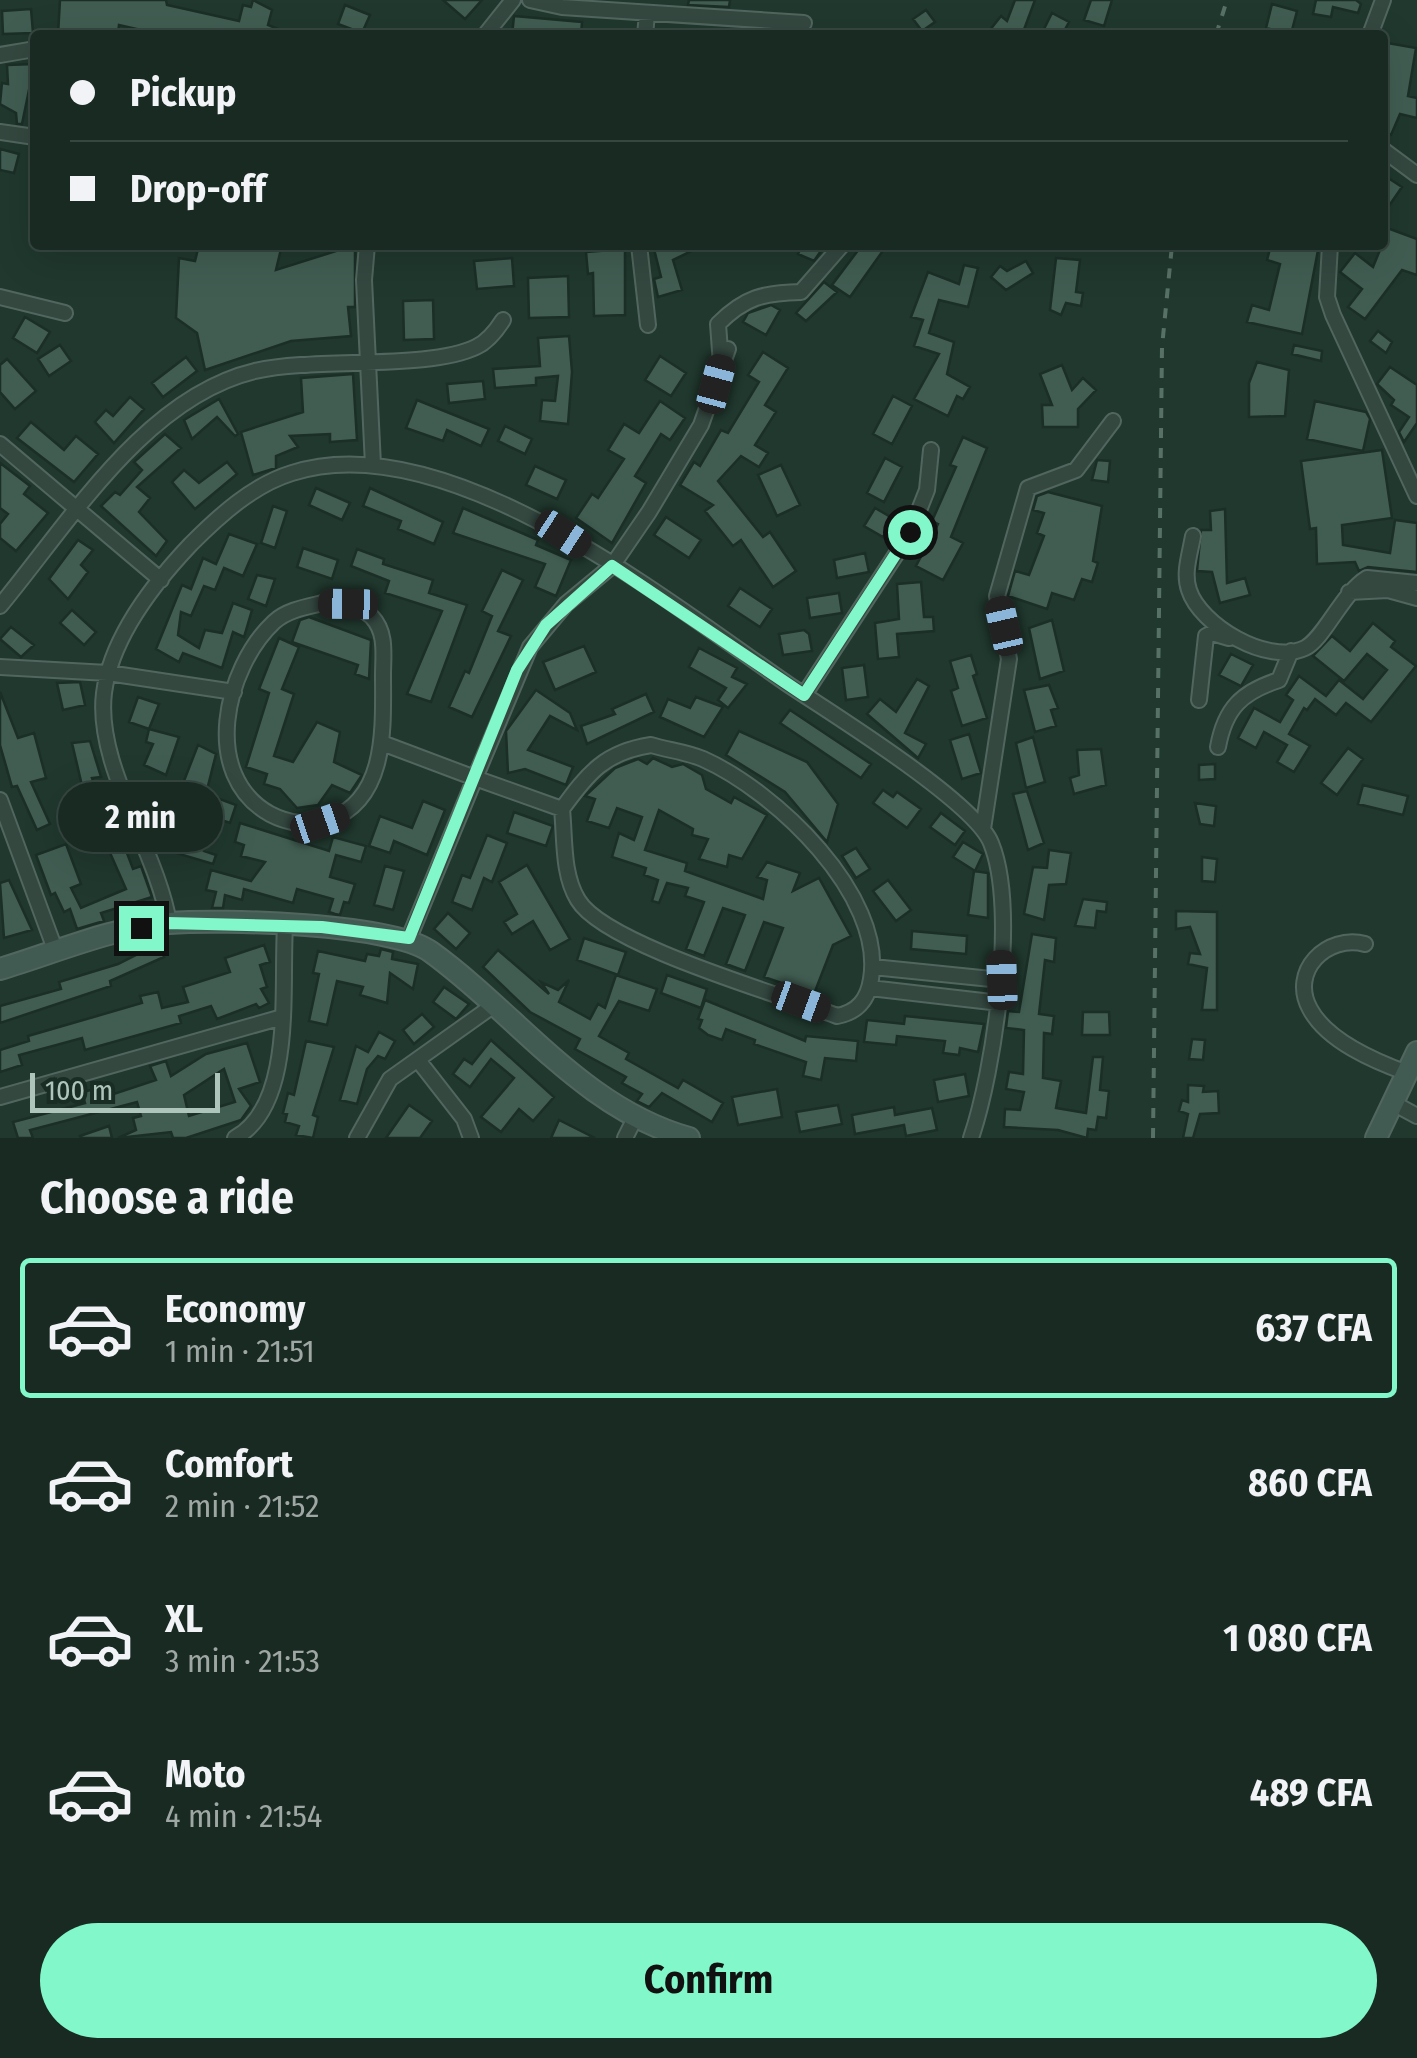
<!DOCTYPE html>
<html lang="en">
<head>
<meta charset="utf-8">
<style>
  :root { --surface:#182a22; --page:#25362f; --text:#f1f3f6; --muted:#9fa7a5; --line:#364640; --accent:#81f7ca }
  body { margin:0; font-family:"Fira Sans Condensed",sans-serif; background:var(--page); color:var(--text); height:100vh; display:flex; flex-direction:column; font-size:38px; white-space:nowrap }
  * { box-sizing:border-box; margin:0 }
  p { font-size:32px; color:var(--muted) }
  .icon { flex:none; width:55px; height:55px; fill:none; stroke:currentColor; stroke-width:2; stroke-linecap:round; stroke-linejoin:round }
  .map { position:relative; height:1138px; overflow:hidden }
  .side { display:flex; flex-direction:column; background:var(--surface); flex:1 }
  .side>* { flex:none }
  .top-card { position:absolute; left:30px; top:30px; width:1358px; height:220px; border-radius:10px; box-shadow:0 10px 40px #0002,0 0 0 2px var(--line); display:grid; align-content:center; height:220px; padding:0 40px; background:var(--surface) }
  .scale { position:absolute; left:30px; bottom:25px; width:190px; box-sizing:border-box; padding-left:10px; border:5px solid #aec5bc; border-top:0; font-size:28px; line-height:35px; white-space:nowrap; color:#aec5bc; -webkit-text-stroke:8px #192d25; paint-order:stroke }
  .end { position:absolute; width:45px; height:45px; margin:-22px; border:12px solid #81f7ca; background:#111; box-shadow:0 0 0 5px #111 }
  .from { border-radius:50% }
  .bubble { position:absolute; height:70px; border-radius:35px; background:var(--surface); box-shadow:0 10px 40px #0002,0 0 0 2px var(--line); font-size:32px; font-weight:700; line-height:70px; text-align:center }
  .car { position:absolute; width:30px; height:60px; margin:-30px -15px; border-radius:12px; box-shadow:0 0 8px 2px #0007; background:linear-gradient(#222 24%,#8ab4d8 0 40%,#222 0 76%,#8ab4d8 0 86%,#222 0) }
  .top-card b { display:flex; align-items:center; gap:35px; height:95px; font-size:38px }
  .top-card b+b { border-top:2px solid var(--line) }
  .top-card i { width:25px; height:25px; background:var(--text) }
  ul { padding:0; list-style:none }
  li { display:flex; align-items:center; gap:30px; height:140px; margin:0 20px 15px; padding:0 20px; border:5px solid transparent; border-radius:10px }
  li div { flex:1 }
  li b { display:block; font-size:38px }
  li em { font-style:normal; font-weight:700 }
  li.selected { border-color:var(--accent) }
  li>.icon { width:90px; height:90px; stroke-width:1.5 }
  h2 { padding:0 40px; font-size:45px; line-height:120px }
  .cta { display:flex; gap:20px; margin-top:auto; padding:20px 40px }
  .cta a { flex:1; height:115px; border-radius:60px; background:var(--accent); color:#111; font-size:40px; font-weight:700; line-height:115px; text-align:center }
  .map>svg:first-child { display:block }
  .building { fill:#415d52; stroke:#1b2f27; stroke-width:2.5; fill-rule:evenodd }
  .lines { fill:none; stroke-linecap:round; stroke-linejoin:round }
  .street-casing { stroke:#51665e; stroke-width:18 }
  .secondary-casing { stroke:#51665e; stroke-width:24 }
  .street { stroke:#344840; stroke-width:14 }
  .secondary { stroke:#425b52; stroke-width:20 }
  .rail { stroke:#587167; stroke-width:4; stroke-dasharray:10 10; stroke-linecap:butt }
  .route { stroke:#81f7ca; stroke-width:12 }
</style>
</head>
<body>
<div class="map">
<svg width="1417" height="1138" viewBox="0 0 1417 1138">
  <rect width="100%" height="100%" fill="#20382e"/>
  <!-- building -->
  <path class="building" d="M60 0H166L167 5 239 21 243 5 251 7 253 0 272 10 268 25 293 35H163L119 25 118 33 79 30V35H58Z
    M443 0H482L465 19Z
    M689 0H730L729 7 688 5Z
    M1015 0H1035L1022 35H986L1001 16 1007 21Z
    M1091 0H1112L1104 26 1084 20Z
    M1316 0H1356L1361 4 1358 13 1333 7 1331 17 1313 14Z
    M1272 4 1297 11 1291 34 1266 28Z
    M345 5 370 15 362 33 338 24Z
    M31 9 33 33 3 34 2 11Z
    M926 10 935 22 922 31 913 19Z
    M1052 13 1069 22 1062 35H1041Z
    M514 16 582 22 581 35H512Z
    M1382 42 1416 48 1408 96 1417 98V118L1400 114 1391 135 1382 132Z
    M35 64V86L30 85 22 124H17L16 113 0 104 2 83 8 84 7 65Z
    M0 149 19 154 14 173 0 170Z
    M1382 174 1402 187 1382 216Z
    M1382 226 1417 239V275L1402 270 1365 319 1348 307 1362 289 1340 272 1355 253 1373 267 1382 245Z
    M199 245 281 249 276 270 355 245V307H348L351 336 291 341 205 370 197 333 176 318 179 258 195 261Z
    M653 245H704L673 260 682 290 658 297 654 279 661 277Z
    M802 245H825L814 261 798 254Z
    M862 245H887L850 297 832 285Z
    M1271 245H1319L1302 334 1247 322 1252 305 1269 310 1280 264 1267 260Z
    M625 249V315L594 316 593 273 588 274 586 252Z
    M512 258 514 286 477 289 474 261Z
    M1056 258 1080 260 1076 292 1083 293 1081 306 1066 303 1061 315 1050 310Z
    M1026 261 1033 273 1006 290 991 277 1000 266 1007 271Z
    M964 265 978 268 968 307 939 300 929 333 954 342 947 374 970 387 963 399 957 396 948 416 914 399 939 354 914 346 923 320 911 317 928 272 959 284Z
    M568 276 569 317 529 318 528 278Z
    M824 282 837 292 806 321 796 313Z
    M433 300 434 339 404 340 403 301Z
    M771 305 780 310 766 335 743 322 748 313Z
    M25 317 50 332 37 353 13 338Z
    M1378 331 1392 342 1386 353 1370 341Z
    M569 336 572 372 568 424 540 421 542 400 555 401 558 376 536 378V385L495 388 493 369 540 366 538 338Z
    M60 345 71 361 49 376 38 359Z
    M1294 345 1322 351 1321 361 1292 354Z
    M763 352 788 368 765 405 776 412 755 445 768 453 759 467 741 456 718 481 763 537 770 532 796 571 773 587 741 540 733 546 705 511 713 505 680 485 694 462 700 466 721 430 728 433 759 382 748 375Z
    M660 356 686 373 671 396 645 380Z
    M186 357 197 371 163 397 152 383Z
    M7 359 36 391 15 409 0 392V365Z
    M1257 362 1289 370 1285 416 1249 417V383Z
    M1062 365 1072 390 1083 378 1096 390 1078 409V427H1043L1042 405H1052L1040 374Z
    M1390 367 1417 385V423L1404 442 1399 432 1409 417 1391 405 1394 400 1377 384Z
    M353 374 357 440 330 442V434L290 436 298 447 276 456V468L253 475 241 432 303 412 301 378Z
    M483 381 485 399 449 403 447 384Z
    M893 396 912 406 892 444 873 434Z
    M130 397 144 409 114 443 95 422 106 410 113 416Z
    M219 399 238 434 235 436 217 417 192 439 184 420Z
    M417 400 489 429 481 446 447 430 443 441 406 428Z
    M660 401 685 418 670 440 661 434 635 476 646 483 612 543 576 518 592 494 598 498 624 459 608 450 624 424 639 433Z
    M1315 401 1366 412 1370 419 1363 451 1307 439Z
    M31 422 64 450 76 436 98 454 74 482 17 438Z
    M505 426 532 439 525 454 498 441Z
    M165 434 181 448 137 487 150 498 139 512 167 541 156 556 101 506 115 492 120 495 142 470 134 462Z
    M963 437 987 448 951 537 963 543 943 580 916 566 938 524 932 521 956 467 950 465Z
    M1382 450 1392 518 1342 525 1343 545 1390 553 1395 520 1417 523V572L1368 567 1359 571 1355 562 1317 564 1316 528 1310 529 1301 461Z
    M885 458 902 467 884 502 867 493Z
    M1097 460 1110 461 1108 482 1092 480Z
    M227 462 237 474 195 509 172 482 184 470 199 483Z
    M0 463 30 486 24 494 48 513 16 551 0 538V524L8 514 0 508Z
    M781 465 800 505 777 516 758 475Z
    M535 466 566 480 557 499 526 485Z
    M316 488 350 503 342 520 309 505Z
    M370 488 443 522 434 544 398 529 401 521 363 506Z
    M1048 492 1102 506 1093 561 1098 563 1092 582 1082 579 1074 600 1052 593 1047 609 1008 596 1015 571 1029 575 1044 536 1037 533 1044 513 1033 510 1037 496Z
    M273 506 287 511 275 548 261 543Z
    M463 508 538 540 536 545 571 560 556 596 535 587 545 564 453 533Z
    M875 508 894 519 883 537 864 526Z
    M1225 509 1227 583 1245 578 1250 595 1220 603 1212 572 1197 571 1201 530H1211L1210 511Z
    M666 517 701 540 689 558 654 535Z
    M229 534 257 544 243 576 224 568 215 590 204 586 191 616 181 612 178 635 199 648 205 630 222 633 233 603 252 610 244 637 233 632 222 668 183 653 179 662 156 649 182 585 191 589 203 558 216 564Z
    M78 540 93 550 81 565 88 572 68 599 49 579Z
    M303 548 338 560 332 579 297 567Z
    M357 549 384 559 383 564 433 580 429 593 467 605 431 702 407 694 442 611 385 593 389 581 351 566Z
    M865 553 869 572 837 578 834 560Z
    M502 570 523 580 498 631 511 636 472 717 449 707 465 671 469 673 492 616 482 611Z
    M257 575 275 579 266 606 248 599Z
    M921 582 924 617H933L934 631 897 634 899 657 878 659 875 623 899 619 897 584Z
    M740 588 772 609 760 627 728 606Z
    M839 593 842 613 810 618 807 598Z
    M72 610 96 632 84 645 60 623Z
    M309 617 371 640 369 679 355 674 358 665 292 642 300 620Z
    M1052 620 1064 671 1040 679 1029 628Z
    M1373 623 1395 641 1391 647 1416 666 1371 722 1346 703 1336 715 1315 699 1307 710 1304 708 1289 734 1310 746 1294 772 1277 762 1287 745 1264 732 1256 748 1238 738 1254 708 1280 722 1293 700 1286 695 1299 676 1326 696 1339 680 1363 699 1387 670 1367 654 1344 681 1313 656 1332 636 1350 651Z
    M11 627 34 645 21 657 0 639Z
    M804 630 809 634 812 651 783 655 779 634Z
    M279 638 299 647 282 689 294 694 274 756 293 762 317 722 340 732 334 762 362 775 350 793 332 785 318 805 297 808 280 789 264 784 267 774 246 767 269 693 259 689Z
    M584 646 596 672 555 690 543 662Z
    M699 648 737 668 732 677 747 684 728 708 718 700 726 688 689 667Z
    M1231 654 1253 665 1241 686 1219 675Z
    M971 655 977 674 973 676 987 718 962 726 951 691 958 688 950 661Z
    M864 665 868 697 846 700 842 668Z
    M917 679 929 686 905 733 926 744 918 758 867 714 880 699 896 712Z
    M80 682 85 705 63 710 57 683Z
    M1049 685 1058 708 1051 710 1056 726 1035 732 1024 690Z
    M536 690 570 713 577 730 550 716 528 750 573 767 566 785 525 769 508 773 506 731Z
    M0 692 18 738 34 733 46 778 31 782 50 824 37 830 17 786 12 787 0 745Z
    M646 694 654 712 587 744 581 726 615 714 612 709Z
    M138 697 159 704 149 729 129 722Z
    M696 697 723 707 704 737 660 717 668 699 690 708Z
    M790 710 871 764 861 778 780 723Z
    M149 729 179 737 166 775 144 765 153 744 146 742Z
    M739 731 807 762 838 804 827 842 785 792 726 755Z
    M969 734 981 773 962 779 950 740Z
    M1033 737 1045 782 1026 788 1016 743Z
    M90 741 101 777 92 778 112 834 119 832 133 869 141 866 152 897 101 913 104 921 77 929 70 909 64 912 55 893 51 895 36 855 66 844 81 884 71 888 81 908 126 889 96 821 82 826 72 797 84 794 72 743Z
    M198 745 216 754 206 794 236 805 230 823 207 815 209 809 185 802 183 813 173 809Z
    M1348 748 1363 759 1337 795 1321 783Z
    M1101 749 1106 785 1074 794 1070 778 1079 775 1077 750Z
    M653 758 672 767 683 764 702 775 706 789 731 803 734 797 767 815 742 859 729 855 727 867 699 859 708 839 692 835 693 829 659 810 645 850 687 863 685 871 763 899 767 880 757 877 767 862 800 873 793 891 819 878 851 936 833 945 814 994 764 977 783 928 764 922 745 971 726 964 745 915 723 908 704 956 686 949 704 902 685 896 688 888 667 883 659 903 652 901 658 880 644 875 646 868 612 857 619 833 634 840 642 817 617 808 609 828 587 821 595 799 585 796 615 768 638 759 647 764Z
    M1215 764V779L1199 780V765Z
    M1363 785 1408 796 1403 815 1358 804Z
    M883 790 893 797 897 792 921 809 907 828 873 803Z
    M1027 791 1044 843 1028 850 1013 794Z
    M423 801 445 810 427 855 394 841 390 853 369 846 380 816 412 828Z
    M1195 803 1216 806 1214 826 1200 824Z
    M514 812 553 826 546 846 507 833Z
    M941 813 965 831 955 845 930 827Z
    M184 823 197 827 194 838 207 842 204 851 216 855 213 864 176 853Z
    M240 823 329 851 333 837 366 846 361 862 336 855 330 877 355 884 349 903 344 902 340 915 335 914 329 912 333 899 297 889 293 903 244 889 242 900 225 895 223 908H212L216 892 206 890 211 870 251 881 265 862 241 856 244 845 235 842Z
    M487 835 507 843 492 882 484 878 472 910 452 902 462 875 470 878Z
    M963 842 983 854 975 871 953 857Z
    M856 848 870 869 856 878 842 856Z
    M1049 850 1071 853 1066 884 1049 885 1044 920 1024 914 1033 867 1047 868Z
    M1202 857 1217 859 1215 882 1202 881Z
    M527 865 570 939 550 950 533 921 512 934 504 922 517 914 499 882Z
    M385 866 404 871 393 910 374 905Z
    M974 871 988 873V918L968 915Z
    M9 880 32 930 4 938 0 883Z
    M888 880 911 910 896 921 873 891Z
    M1083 899 1107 902 1106 912 1097 911 1095 928 1075 926Z
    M1176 911 1217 912V1010H1202L1207 968 1188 964 1190 953 1200 954 1190 927 1176 929Z
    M448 913 470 933 456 949 434 929Z
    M912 931 967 936 966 954 911 949Z
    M1032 934 1056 938 1054 962 1045 960 1039 1014 1054 1016 1052 1034 1044 1033 1043 1078 1061 1081 1056 1108 1086 1113 1093 1057H1103L1100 1090 1109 1091 1106 1118 1098 1117 1096 1130 1088 1129 1087 1138 1058 1130 1004 1127 1005 1109 1020 1110 1024 1092 1006 1089 1009 1072 1023 1074 1024 1030 1006 1028 1008 1011 1019 1012Z
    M584 938 626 952 618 975 577 960Z
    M158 944 164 957 110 981 111 986 0 1023V1006L61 989 59 982 118 964Z
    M264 945 270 962 260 965 267 987 261 989 269 1003 259 1008 256 1004 217 1019 211 1006 179 1016 181 1023 85 1050 82 1038 19 1055 22 1065 0 1072V1050L29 1041 28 1036 142 1003 140 996 158 992 162 1008 188 1002 183 987 230 972 225 958Z
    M381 949 393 952 392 959 418 964 413 989 390 973 387 1003 360 995 363 987 337 981 327 1025 309 1021 319 974 313 973 318 951 365 961 367 954 379 956Z
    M498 950 549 994 541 982 558 990 569 980 559 1002 590 1019 598 1004 605 1008 616 975 657 989 649 1011 619 1001 599 1036 629 1053 626 1059 678 1088 683 1080 723 1103 712 1122 662 1093 649 1107 637 1101 642 1094 622 1083 626 1077 575 1049 580 1039 530 1012 483 967Z
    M667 975 707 989 701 1008 661 993Z
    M444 987 469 1004 456 1019 433 1002Z
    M705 1000 805 1041 806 1036 858 1041 856 1061 825 1058 821 1080 803 1076 806 1062 754 1044 755 1040 726 1029 722 1040 708 1035 699 1028 702 1020 698 1019Z
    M1083 1012H1109L1110 1035H1082Z
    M422 1014 434 1027 414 1044 403 1030Z
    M905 1016 984 1024 978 1052 960 1048 959 1055 943 1053 945 1041 897 1036 896 1045 864 1042 867 1020 904 1024Z
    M379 1032 395 1041 385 1059 378 1056 367 1069 357 1104 340 1100 356 1046 368 1052Z
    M1192 1039 1205 1040 1203 1060 1189 1059Z
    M491 1040 554 1097 533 1121 519 1109 501 1132 481 1117 514 1078 491 1059 470 1087 453 1074 464 1059 472 1064Z
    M306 1041 334 1047 313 1115 318 1117 313 1138 296 1135 299 1126 285 1122 287 1114 283 1113 288 1093 294 1095Z
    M247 1043 260 1082 239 1089 251 1106 241 1120 186 1138H173L171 1132 118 1138 136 1130 133 1118 141 1116 137 1102 30 1130 33 1138H18L13 1122 85 1103 82 1092 109 1086 111 1095 156 1080 150 1066 166 1061 171 1076 206 1054ZM224 1069 235 1102 189 1116 184 1095Z
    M965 1074 969 1096 938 1102 934 1080Z
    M1188 1085 1204 1086 1203 1092 1218 1091 1219 1113 1200 1114 1193 1138H1183L1188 1114 1179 1111 1182 1100 1188 1102Z
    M777 1089 782 1117 738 1125 732 1097Z
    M409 1105 432 1121 420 1138H386Z
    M838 1105 842 1124 800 1132 796 1112Z
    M894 1107 895 1115 932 1108 937 1130 906 1136 904 1125 855 1134 852 1115Z
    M559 1120 595 1138H551Z
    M109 1126 112 1138H81L80 1136Z"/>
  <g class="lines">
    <defs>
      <path id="street" d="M530 0 562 7 804 23
        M485 35 513 0
        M645 35 647 14
        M1370 35 1383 0
        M0 55 35 49
        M0 132 35 137
        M1382 149 1417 175
        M367 245 364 280 373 465
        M639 245 648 325
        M1330 245 1327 297 1333 315 1417 496
        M0 297 65 313
        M721 364 718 324C745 297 763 293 801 292L842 245
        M0 444 161 580
        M1193 536C1190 554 1183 573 1189 590 1200 625 1268 666 1305 648 1324 639 1342 593 1367 578L1417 583
        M1349 592 1388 590 1417 598
        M323 603C340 603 359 604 372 617 387 633 383 655 383 675 383 726 388 799 329 820 310 827 287 823 270 814 200 775 225 668 274 622 287 610 306 607 323 603Z
        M0 606C69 523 145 397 255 371 317 357 428 370 476 347 487 342 496 331 503 320
        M0 667 108 673 234 692
        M804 695 910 533 927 490 931 450
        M1199 700 1206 636 1212 633 1229 638
        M382 743 475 778 409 938
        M651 745C667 750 687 752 703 759 775 791 885 895 871 979 868 999 858 1012 837 1016 782 995 605 945 578 900 562 874 565 838 562 809 588 773 605 752 651 745Z
        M1218 747C1225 708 1242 692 1279 680L1291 651
        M0 800 56 952
        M562 809 475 778 530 647 566 604 612 566 649 512 701 425 728 349
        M983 829 1009 659 997 596 1028 488 1076 470 1113 421
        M169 923C157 850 95 765 104 693 111 638 154 583 191 544 220 515 253 485 292 473 446 423 668 602 789 685 831 713 975 802 991 843 1018 909 994 1071 971 1138
        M1365 944C1327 934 1289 971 1310 1009 1327 1041 1374 1061 1407 1073
        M873 967 1001 980
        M870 988 1000 1003
        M418 1060 464 1119 471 1138
        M0 1097 279 1018
        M1393 1103 1417 1116
        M235 1138C295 1105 281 989 285 927
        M357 1138 390 1079 494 1005
        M625 1138 635 1118"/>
      <path id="secondary" d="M0 969C54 953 113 927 169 923 223 919 392 923 431 952 518 1015 582 1108 689 1138
        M1376 1138 1417 1052"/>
    </defs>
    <!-- street casing -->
    <use href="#street" class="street-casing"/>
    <!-- secondary casing -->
    <use href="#secondary" class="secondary-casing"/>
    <!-- street -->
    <use href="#street" class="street"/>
    <!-- secondary -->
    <use href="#secondary" class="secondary"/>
    <!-- rail -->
    <path class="rail" d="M1216 35 1227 0
      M1153 1138 1162 347 1172 245"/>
  </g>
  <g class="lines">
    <!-- route -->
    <path class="route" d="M141 928 168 923 322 927 409 938 517 670 546 625 612 566 804 695 910 532"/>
  </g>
</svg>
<div class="scale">100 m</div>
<i class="end from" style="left:910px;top:532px"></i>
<i class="end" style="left:141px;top:928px"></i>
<div class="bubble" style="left:58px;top:782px;width:165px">2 min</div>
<i class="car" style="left:716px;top:384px;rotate:15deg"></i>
<i class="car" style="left:563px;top:534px;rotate:123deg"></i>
<i class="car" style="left:348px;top:604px;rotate:271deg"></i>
<i class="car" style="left:1004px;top:626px;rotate:347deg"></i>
<i class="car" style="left:320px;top:823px;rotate:71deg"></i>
<i class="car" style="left:1002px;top:980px;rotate:358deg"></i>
<i class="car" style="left:801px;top:1002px;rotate:110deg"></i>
<div class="top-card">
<b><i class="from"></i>Pickup</b>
<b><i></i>Drop-off</b>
</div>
</div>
<section class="side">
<h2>Choose a ride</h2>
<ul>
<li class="selected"><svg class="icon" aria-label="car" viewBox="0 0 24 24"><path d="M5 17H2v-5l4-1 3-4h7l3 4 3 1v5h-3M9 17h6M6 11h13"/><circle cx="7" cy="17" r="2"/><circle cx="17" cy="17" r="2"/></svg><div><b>Economy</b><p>1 min · 21:51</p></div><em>637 CFA</em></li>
<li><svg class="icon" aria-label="car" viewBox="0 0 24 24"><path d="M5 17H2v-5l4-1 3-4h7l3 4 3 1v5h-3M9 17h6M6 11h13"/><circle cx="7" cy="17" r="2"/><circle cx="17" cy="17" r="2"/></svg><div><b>Comfort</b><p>2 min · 21:52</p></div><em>860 CFA</em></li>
<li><svg class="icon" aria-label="car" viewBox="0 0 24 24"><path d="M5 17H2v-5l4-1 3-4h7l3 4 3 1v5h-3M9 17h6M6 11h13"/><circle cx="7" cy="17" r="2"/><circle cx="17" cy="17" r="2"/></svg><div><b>XL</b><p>3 min · 21:53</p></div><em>1 080 CFA</em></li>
<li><svg class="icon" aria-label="car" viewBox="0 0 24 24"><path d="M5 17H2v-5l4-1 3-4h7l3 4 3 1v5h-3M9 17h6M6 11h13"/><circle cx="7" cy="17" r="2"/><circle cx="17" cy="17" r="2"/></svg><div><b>Moto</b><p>4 min · 21:54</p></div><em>489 CFA</em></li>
</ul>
<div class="cta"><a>Confirm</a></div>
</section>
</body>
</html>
